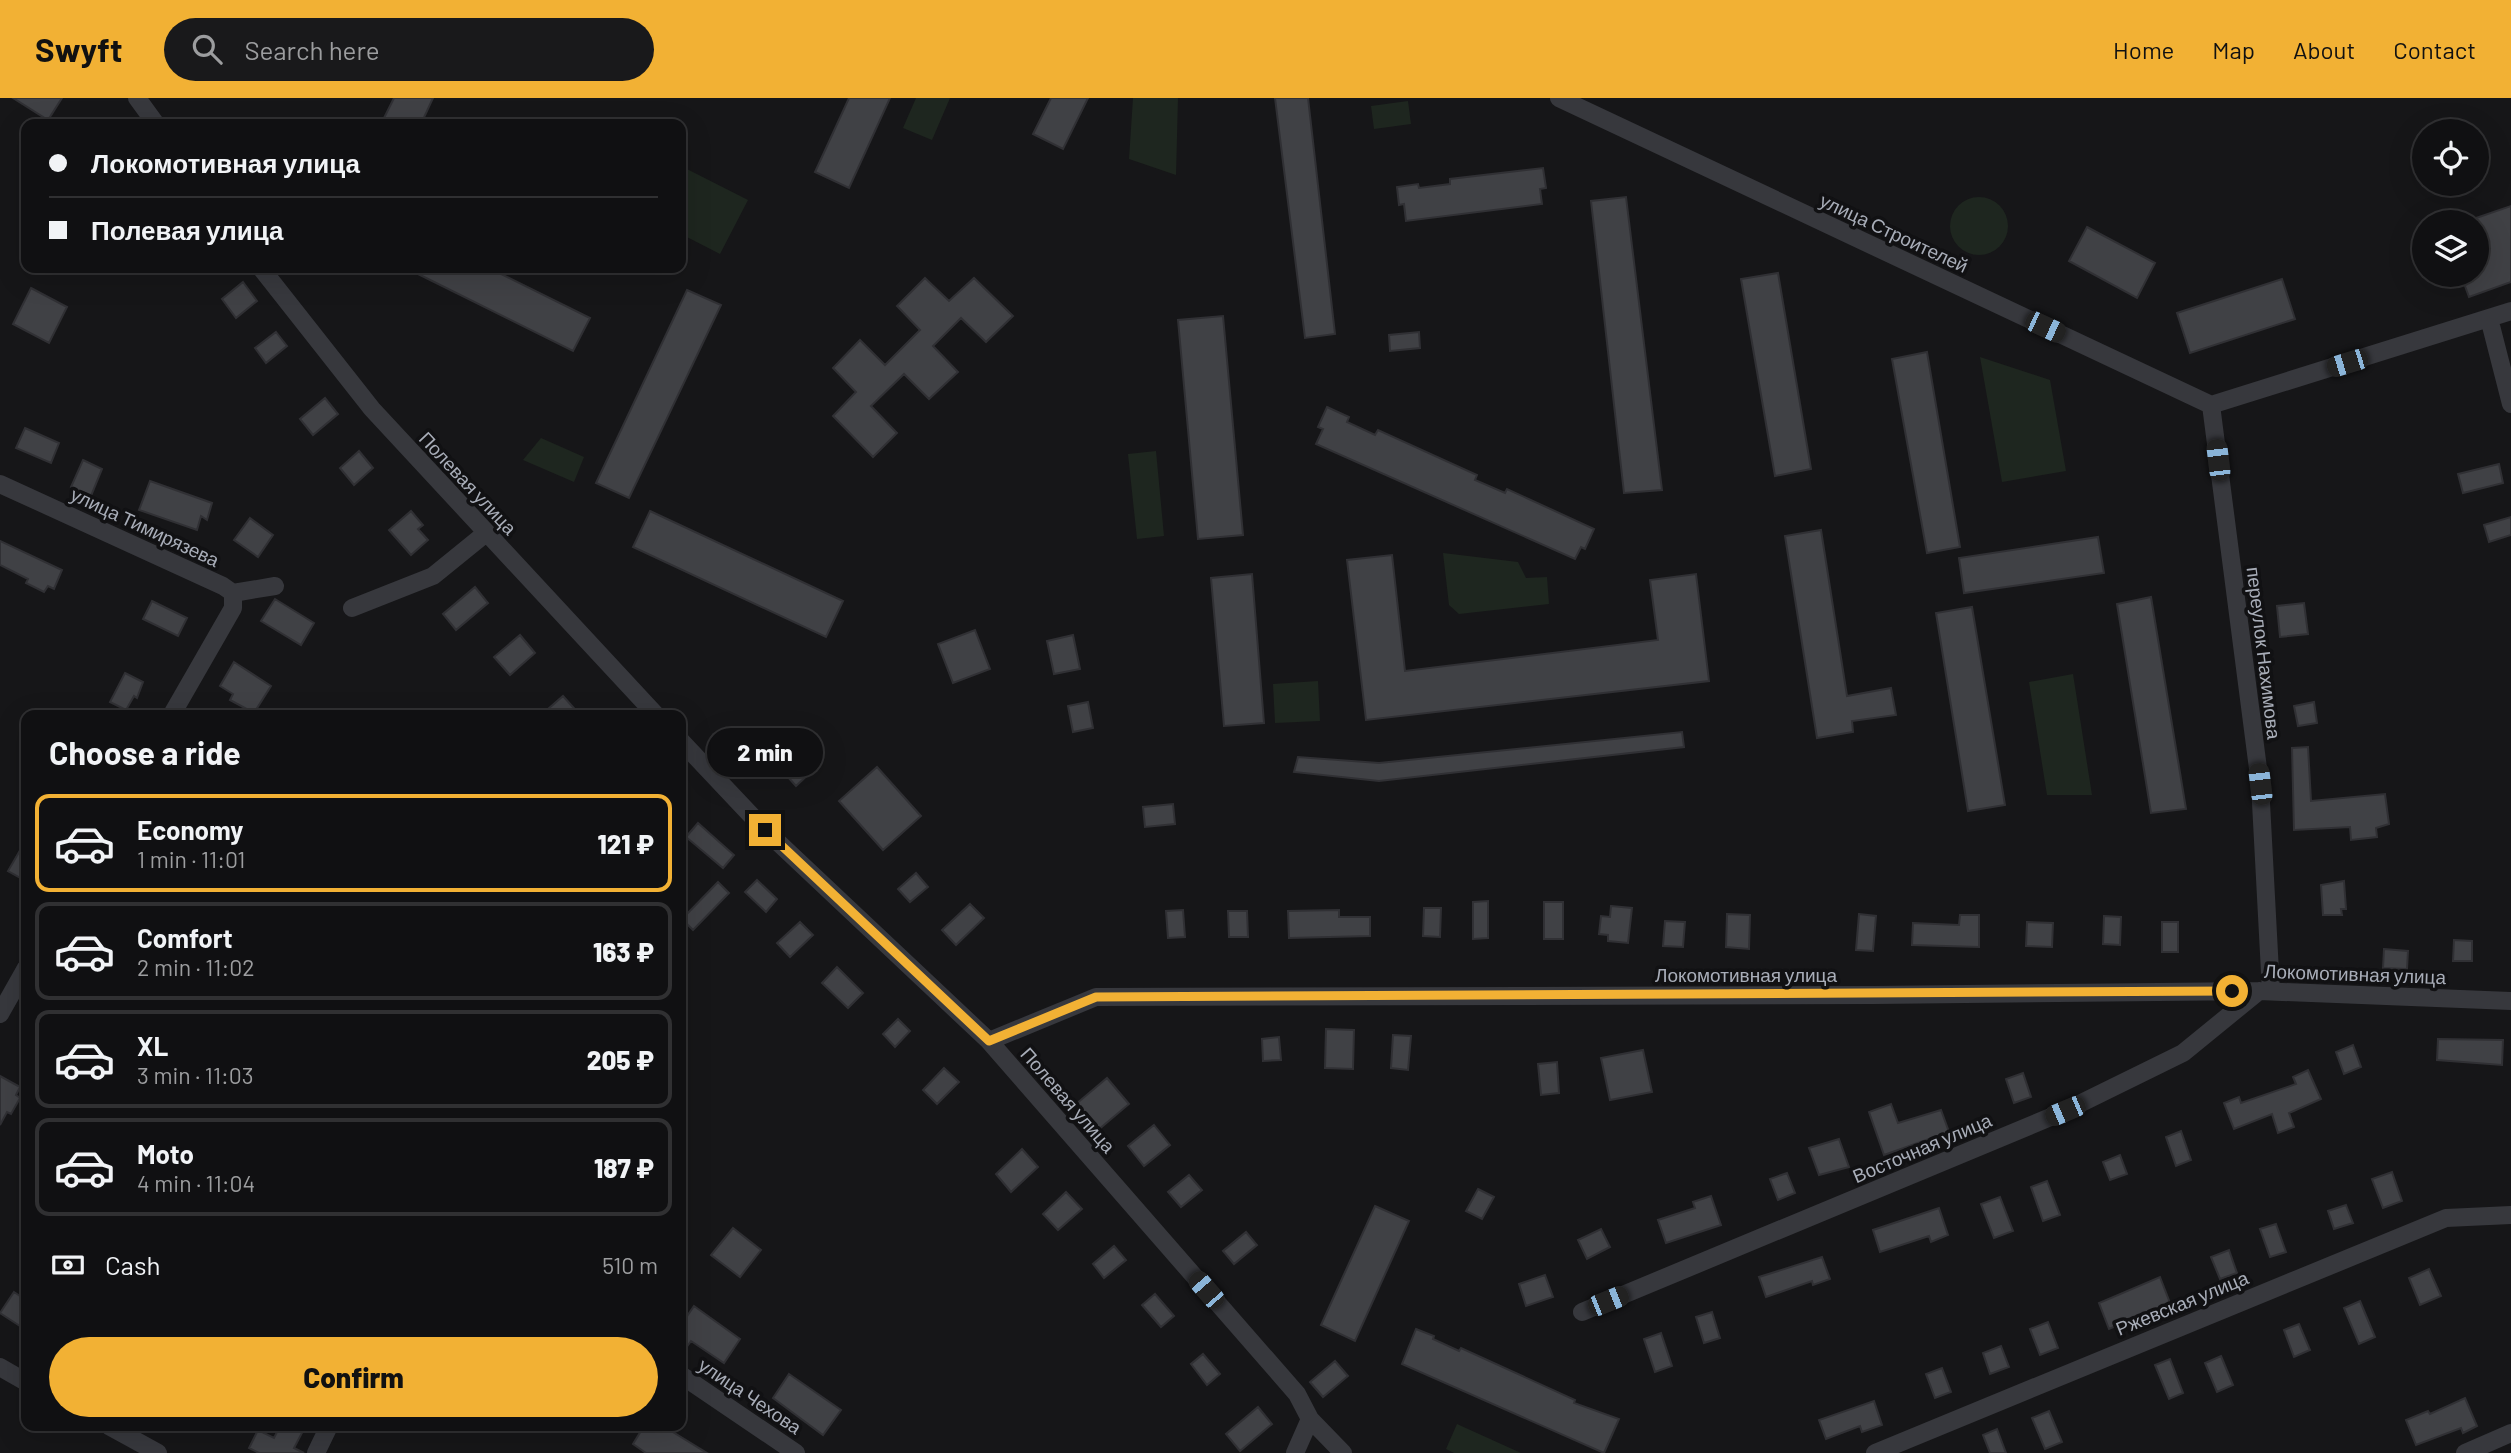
<!DOCTYPE html>
<html lang="en">
<head>
<meta charset="utf-8">
<style>
  :root { --surface:#101012; --page:#19191b; --text:#f1f3f6; --muted:#9c9d9f; --line:#303032; --accent:#f2b134 }
  body { margin:0; font-family:Barlow,sans-serif; background:var(--page); color:var(--text); height:100vh; display:flex; flex-direction:column; font-size:26px; white-space:nowrap }
  * { box-sizing:border-box; margin:0 }
  p { font-size:23px; color:var(--muted) }
  .icon { flex:none; width:38px; height:38px; fill:none; stroke:currentColor; stroke-width:2; stroke-linecap:round; stroke-linejoin:round }
  .map { position:relative; flex:1; overflow:hidden }
  .drawer { position:absolute; left:21px; top:612px; width:665px; height:721px; display:flex; flex-direction:column; background:var(--surface); border-radius:14px; box-shadow:0 7px 28px #0002,0 0 0 2px var(--line) }
  .drawer>* { flex:none }
  .banner { position:absolute; left:21px; top:21px; width:665px; height:154px; border-radius:14px; box-shadow:0 7px 28px #0002,0 0 0 2px var(--line); display:grid; align-content:center; height:154px; padding:0 28px; background:var(--surface) }
  .fabs { position:absolute; left:2412px; top:21px; display:grid; gap:14px }
  .fabs a { display:grid; place-items:center; width:77px; height:77px; border-radius:50%; background:var(--surface); box-shadow:0 7px 28px #0002,0 0 0 2px var(--line); font-size:35px }
  .end { position:absolute; width:32px; height:32px; margin:-16px; border:9px solid #f2b134; background:#111; box-shadow:0 0 0 4px #111 }
  .from { border-radius:50% }
  .bubble { position:absolute; height:49px; border-radius:24px; background:var(--surface); box-shadow:0 7px 28px #0002,0 0 0 2px var(--line); font-size:23px; font-weight:800; line-height:49px; text-align:center }
  .car { position:absolute; width:21px; height:42px; margin:-21px -10px; border-radius:9px; box-shadow:0 0 5px 2px #0007; background:linear-gradient(#222 24%,#8ab4d8 0 40%,#222 0 76%,#8ab4d8 0 86%,#222 0) }
  .banner b { display:flex; align-items:center; gap:24px; height:66px; font-size:26px }
  .banner b+b { border-top:2px solid var(--line) }
  .banner i { width:18px; height:18px; background:var(--text) }
  ul { padding:0; list-style:none }
  li { display:flex; align-items:center; gap:21px; height:98px; margin:0 14px 10px; padding:0 14px; border:4px solid var(--line); border-radius:14px }
  li div { flex:1 }
  li b { display:block; font-size:26px }
  li em { font-style:normal; font-weight:800 }
  li.current { border-color:var(--accent) }
  li>.icon { width:63px; height:63px; stroke-width:1.5 }
  h2 { padding:0 28px; font-size:32px; line-height:84px }
  .pay { display:flex; align-items:center; gap:18px; height:77px; padding:0 28px; font-size:26px }
  .pay p { margin-inline-start:auto }
  .cta { display:flex; gap:14px; margin-top:auto; padding:14px 28px }
  .cta a { flex:1; height:80px; border-radius:42px; background:var(--accent); color:#111; font-size:28px; font-weight:800; line-height:80px; text-align:center }
  header { display:flex; align-items:center; gap:42px; box-sizing:border-box; height:98px; padding:0 35px; background:var(--accent); color:#111 }
  header strong { font-size:33px }
  nav { display:flex; gap:38px; margin-inline-start:auto; font-size:24px }
  .search { width:490px; height:63px; background:var(--page); display:flex; align-items:center; gap:18px; box-sizing:border-box; padding:0 24px; border-radius:38px; color:var(--muted); font-size:26px }
  .map>svg:first-child { display:block }
  .green { fill:#1e261f }
  .building { fill:#404145; stroke:#303034; stroke-width:2 }
  .lines { fill:none; stroke-linecap:round; stroke-linejoin:round }
  .street { stroke:#37383d; stroke-width:18 }
  .route { stroke:#f2b134; stroke-width:9 }
  .labels { text-anchor:middle; stroke-width:7; stroke-linejoin:round; paint-order:stroke }
  .street-label { font-size:19px; fill:#a8adb8; stroke:#111113 }
</style>
</head>
<body>
<header>
<strong>Swyft</strong>
<div class="search"><svg class="icon" aria-label="search" viewBox="0 0 24 24"><circle cx="10" cy="10" r="6"/><path d="M15 15l6 6"/></svg>Search here</div>
<nav><a>Home</a><a>Map</a><a>About</a><a>Contact</a></nav>
</header>
<div class="map">
<svg width="2511" height="1355" viewBox="0 0 2511 1355">
  <rect width="100%" height="100%" fill="#161618"/>
  <!-- green -->
  <path class="green" d="M916 0H950L932 42 903 30Z
    M1133 0H1178L1176 77 1129 61Z
    M1408 3 1411 26 1374 31 1371 8Z
    M681 68 748 102 720 156 681 136Z
    M1950 128a29 29 0 1 1 58 0a29 29 0 1 1-58 0Z
    M1980 259 2050 282 2066 373 2002 384Z
    M541 340 584 359 574 384 523 362Z
    M1156 353 1164 438 1137 441 1128 356Z
    M1443 455 1518 464 1526 480 1547 479 1549 506 1459 516 1449 507Z
    M2073 576 2092 697H2047L2029 584Z
    M1318 583 1320 623 1275 625 1273 586Z
    M1457 1326 1521 1355H1454L1446 1351Z"/>
  <!-- building -->
  <path class="building" d="M13 0H62L48 22Z
    M394 0H433L421 26H381Z
    M849 0H890L849 90 815 74Z
    M1051 0H1088L1063 51 1033 36Z
    M1275 0H1308L1335 236 1305 240Z
    M1543 70 1546 90 1540 91 1542 106 1406 123 1404 106 1399 107 1397 89 1418 86 1419 90 1450 86V81Z
    M1626 99 1662 392 1624 395 1591 103Z
    M2511 108V184L2469 199 2461 177H2476V120Z
    M2087 129 2155 165 2137 200 2069 163Z
    M406 170H489L590 220 573 253Z
    M1778 175 1811 371 1775 378 1741 181Z
    M925 180 949 203 974 180 1013 218 986 244 961 220 933 248 958 274 929 301 904 276 871 308 897 335 873 359 833 318 856 294 833 270 860 242 885 267 920 232 897 208Z
    M2282 181 2295 221 2190 255 2177 215Z
    M243 184 257 203 236 220 222 201Z
    M31 190 67 209 49 245 13 226Z
    M687 192 721 207 629 400 596 385Z
    M1223 218 1243 437 1198 441 1178 222Z
    M276 234 287 248 266 265 255 250Z
    M1419 234 1420 250 1390 253 1389 237Z
    M1927 254 1960 449 1927 455 1892 261Z
    M325 300 338 316 313 337 300 321Z
    M1327 309 1349 319 1347 324 1375 337 1378 332 1477 377 1475 382 1505 395 1507 391 1594 431 1585 451 1581 449 1575 461 1316 346 1323 331 1318 329Z
    M25 330 59 345 51 365 16 350Z
    M359 353 373 370 354 387 340 370Z
    M83 362 102 371 91 398 71 389Z
    M2499 366 2503 385 2463 395 2458 376Z
    M150 383 212 405 207 422 201 418 197 432 139 412Z
    M411 413 423 427 418 431 428 442 411 457 389 432Z
    M650 413 843 503 826 539 633 449Z
    M2511 419V437L2489 444 2484 427Z
    M250 420 273 437 258 459 234 442Z
    M1821 432 1847 598 1891 590 1896 617 1852 623 1853 634 1817 640 1785 438Z
    M2098 439 2104 475 1964 495 1959 460Z
    M0 443 62 472 54 491 48 488 44 494 26 485 28 481 0 467Z
    M1392 457 1405 573 1658 542 1650 482 1696 476 1709 583 1366 622 1347 462Z
    M1252 476 1264 625 1224 628 1211 480Z
    M475 489 488 505 456 532 443 516Z
    M2151 499 2186 711 2151 715 2117 506Z
    M275 501 314 525 301 547 261 523Z
    M152 503 187 520 178 538 143 521Z
    M2304 505 2308 536 2280 539 2277 508Z
    M1972 509 2005 707 1968 713 1936 515Z
    M975 532 990 571 953 585 938 546Z
    M520 537 535 555 510 577 494 559Z
    M1073 537 1080 571 1054 576 1047 543Z
    M234 564 271 588 254 615 230 602 233 596 220 588Z
    M125 575 143 584 137 600 134 598 126 612 110 604Z
    M563 598 581 618H540Z
    M1088 604 1093 630 1073 634 1068 608Z
    M2314 604 2317 625 2298 628 2294 608Z
    M1682 634 1684 649 1379 683 1294 674 1298 659 1379 665Z
    M2308 649 2311 703 2385 696 2389 726 2376 730 2377 739 2351 742 2350 729 2294 732 2292 650Z
    M794 654 812 673 796 688 778 668Z
    M877 669 921 718 883 752 839 703Z
    M1173 706 1175 726 1145 729 1143 709Z
    M698 725 734 757 723 770 686 739Z
    M26 742V783L8 773Z
    M916 775 928 789 910 804 898 791Z
    M757 782 777 801 766 814 745 794Z
    M2344 783 2346 811H2341L2342 817H2323L2321 787Z
    M718 784 729 795 693 832 682 821Z
    M1488 803V840L1473 841V804Z
    M1544 804H1563V841H1544Z
    M970 806 984 820 956 847 942 832Z
    M1611 808 1632 810 1628 845 1608 843V837L1599 836 1601 818 1610 819Z
    M1424 810H1441L1440 839 1423 838Z
    M1183 812 1185 839 1168 840 1166 813Z
    M1339 812V819H1370V838L1289 840 1288 813Z
    M1228 813H1247L1248 839H1229Z
    M1727 816 1750 817 1749 851 1726 849Z
    M1859 816 1876 818 1873 853 1856 852Z
    M1960 817H1979V849L1912 847 1913 825 1959 827Z
    M2104 818 2121 819 2120 847 2103 846Z
    M1665 823 1685 824 1683 849 1663 848Z
    M800 824 813 837 790 859 777 845Z
    M2027 824 2053 825 2052 849 2026 848Z
    M2162 824H2178V854H2162Z
    M2454 842 2472 843V863H2453Z
    M2384 851 2408 853 2407 871 2383 870Z
    M837 869 863 895 848 910 822 885Z
    M898 921 910 933 895 949 883 936Z
    M1326 931 1354 932 1353 971 1325 970Z
    M1393 937 1411 938 1408 972 1391 970Z
    M1279 939 1281 962 1263 963 1262 941Z
    M2438 941 2503 942 2502 967 2437 962Z
    M2353 947 2361 969 2344 976 2336 954Z
    M1643 952 1652 994 1610 1002 1601 960Z
    M1557 964 1559 995 1541 997 1538 966Z
    M944 970 959 984 937 1006 923 992Z
    M2308 972 2321 1001 2289 1015 2294 1029 2278 1035 2272 1016 2234 1031 2224 1005 2239 999 2241 1005 2296 986 2293 979Z
    M2023 975 2031 999 2014 1005 2006 981Z
    M0 978 20 989 16 997 20 1000 11 1016 7 1014 0 1027Z
    M1107 980 1129 1006 1098 1032 1076 1006Z
    M1891 1006 1898 1025 1941 1012 1949 1034 1884 1057 1869 1014Z
    M1154 1027 1170 1047 1144 1068 1128 1048Z
    M2181 1033 2191 1062 2176 1068 2166 1039Z
    M1839 1041 1849 1069 1819 1077 1809 1050Z
    M1022 1051 1038 1069 1011 1094 996 1076Z
    M2120 1057 2127 1076 2110 1082 2103 1064Z
    M2392 1074 2402 1103 2383 1110 2372 1081Z
    M1787 1075 1795 1095 1778 1102 1770 1081Z
    M1189 1077 1202 1092 1181 1109 1168 1094Z
    M2047 1083 2060 1117 2043 1123 2031 1089Z
    M1478 1091 1494 1099 1482 1121 1466 1113Z
    M1066 1094 1082 1111 1058 1132 1043 1116Z
    M1711 1098 1721 1127 1666 1145 1658 1122 1695 1110 1693 1104Z
    M2000 1099 2013 1133 1994 1140 1981 1106Z
    M2346 1107 2353 1125 2334 1131 2328 1113Z
    M1375 1108 1409 1123 1355 1243 1321 1227Z
    M1939 1110 1948 1137 1931 1144 1929 1138 1880 1154 1873 1132Z
    M2276 1126 2286 1154 2270 1159 2260 1131Z
    M733 1130 761 1152 740 1179 711 1157Z
    M1601 1131 1610 1149 1587 1161 1578 1142Z
    M1246 1134 1257 1147 1234 1166 1223 1153Z
    M1114 1148 1126 1162 1104 1180 1093 1166Z
    M2229 1152 2237 1175 2220 1181 2211 1159Z
    M1822 1159 1830 1181 1813 1187 1812 1183 1766 1199 1759 1179Z
    M2429 1171 2441 1198 2420 1207 2409 1180Z
    M1545 1177 1553 1199 1526 1208 1519 1186Z
    M2160 1179 2170 1205 2109 1231 2099 1205Z
    M14 1194 26 1202V1232L0 1215Z
    M1155 1196 1174 1218 1161 1229 1142 1207Z
    M2360 1203 2375 1239 2359 1246 2344 1210Z
    M694 1208 740 1241 724 1265 691 1243 681 1257V1227Z
    M1712 1214 1720 1240 1704 1245 1696 1219Z
    M2048 1224 2058 1250 2040 1257 2030 1231Z
    M2299 1226 2310 1252 2294 1259 2284 1232Z
    M1416 1231 1434 1238 1433 1241 1459 1253 1461 1250 1575 1302 1574 1305 1619 1321 1604 1355 1402 1266Z
    M1661 1235 1672 1268 1655 1274 1644 1241Z
    M2001 1248 2009 1269 1990 1276 1983 1255Z
    M1203 1256 1220 1276 1207 1287 1191 1266Z
    M2221 1258 2233 1287 2217 1294 2205 1265Z
    M2170 1261 2183 1295 2169 1301 2155 1267Z
    M1335 1263 1348 1278 1323 1299 1310 1284Z
    M1942 1270 1951 1294 1935 1300 1926 1276Z
    M789 1276 841 1312 823 1337 773 1300Z
    M2465 1300 2477 1328 2463 1335 2461 1330 2416 1347 2406 1322 2428 1313 2430 1316Z
    M1874 1303 1882 1327 1862 1334 1860 1328 1826 1341 1819 1322Z
    M1258 1309 1272 1326 1240 1353 1226 1336Z
    M2049 1313 2062 1344 2045 1351 2032 1320Z
    M280 1328H294L303 1333 294 1350 304 1355H259L249 1350 258 1332 274 1340Z
    M644 1328H663L707 1355H646L633 1346Z
    M1997 1331 2006 1355H1990L1983 1337Z"/>
  <g class="lines">
    <!-- street -->
    <path class="street" d="M137 0 156 26
      M1559 0 2211 307
      M261 170 372 311 657 618
      M2489 220 2511 306
      M2211 307 2260 686 2271 893
      M2211 307 2511 213
      M0 386 223 488 233 495 275 488
      M352 510 433 478 486 435
      M171 618 233 510V495
      M681 643 765 732 989 943 1297 1296 1310 1321 1343 1355
      M0 916 26 870
      M989 943 1096 899 1874 897 2259 893 2511 903
      M1582 1214 2065 1013 2183 955 2259 893
      M0 1269 26 1284
      M681 1277 796 1355
      M109 1328 158 1355
      M316 1355 329 1328
      M1295 1355 1310 1321
      M1875 1355 2446 1120 2511 1117
      M2465 1355 2511 1335"/>
  </g>
  <g class="lines">
    <!-- route -->
    <path class="route" d="M765 732 989 943 1096 899 2232 893"/>
  </g>
  <g class="labels">
    <!-- street labels -->
    <g class="street-label">
      <text transform="translate(1894 135) rotate(25)" y="7">улица Строителей</text>
      <text transform="translate(468 385) rotate(47)" y="7">Полевая улица</text>
      <text transform="translate(145 429) rotate(25)" y="7">улица Тимирязева</text>
      <text transform="translate(2264 555) rotate(83)" y="7">переулок Нахимова</text>
      <text transform="translate(2355 876) rotate(2)" y="7">Локомотивная улица</text>
      <text x="1746" y="884">Локомотивная улица</text>
      <text transform="translate(1068 1002) rotate(49)" y="7">Полевая улица</text>
      <text transform="translate(1922 1050) rotate(-23)" y="7">Восточная улица</text>
      <text transform="translate(2182 1205) rotate(-22)" y="7">Ржевская улица</text>
      <text transform="translate(750 1298) rotate(34)" y="7">улица Чехова</text>
    </g>
  </g>
</svg>
<div class="fabs">
<a><svg class="icon" aria-label="locate" viewBox="0 0 24 24"><circle cx="12" cy="12" r="6"/><path d="M12 2v4M12 18v4M2 12h4M18 12h4"/></svg></a>
<a><svg class="icon" aria-label="layers" viewBox="0 0 24 24"><path d="M12 4l9 5-9 5-9-5zM3 14l9 5 9-5"/></svg></a>
</div>
<i class="end from" style="left:2232px;top:893px"></i>
<i class="end" style="left:765px;top:732px"></i>
<div class="bubble" style="left:707px;top:630px;width:116px">2 min</div>
<i class="car" style="left:2045px;top:229px;rotate:115deg"></i>
<i class="car" style="left:2347px;top:265px;rotate:253deg"></i>
<i class="car" style="left:2218px;top:362px;rotate:353deg"></i>
<i class="car" style="left:2260px;top:686px;rotate:353deg"></i>
<i class="car" style="left:2065px;top:1013px;rotate:247deg"></i>
<i class="car" style="left:1206px;top:1192px;rotate:319deg"></i>
<i class="car" style="left:1608px;top:1203px;rotate:68deg"></i>
<div class="banner">
<b><i class="from"></i>Локомотивная улица</b>
<b><i></i>Полевая улица</b>
</div>
<section class="drawer">
<h2>Choose a ride</h2>
<ul>
<li class="current"><svg class="icon" aria-label="car" viewBox="0 0 24 24"><path d="M5 17H2v-5l4-1 3-4h7l3 4 3 1v5h-3M9 17h6M6 11h13"/><circle cx="7" cy="17" r="2"/><circle cx="17" cy="17" r="2"/></svg><div><b>Economy</b><p>1 min · 11:01</p></div><em>121 ₽</em></li>
<li><svg class="icon" aria-label="car" viewBox="0 0 24 24"><path d="M5 17H2v-5l4-1 3-4h7l3 4 3 1v5h-3M9 17h6M6 11h13"/><circle cx="7" cy="17" r="2"/><circle cx="17" cy="17" r="2"/></svg><div><b>Comfort</b><p>2 min · 11:02</p></div><em>163 ₽</em></li>
<li><svg class="icon" aria-label="car" viewBox="0 0 24 24"><path d="M5 17H2v-5l4-1 3-4h7l3 4 3 1v5h-3M9 17h6M6 11h13"/><circle cx="7" cy="17" r="2"/><circle cx="17" cy="17" r="2"/></svg><div><b>XL</b><p>3 min · 11:03</p></div><em>205 ₽</em></li>
<li><svg class="icon" aria-label="car" viewBox="0 0 24 24"><path d="M5 17H2v-5l4-1 3-4h7l3 4 3 1v5h-3M9 17h6M6 11h13"/><circle cx="7" cy="17" r="2"/><circle cx="17" cy="17" r="2"/></svg><div><b>Moto</b><p>4 min · 11:04</p></div><em>187 ₽</em></li>
</ul>
<div class="pay"><svg class="icon" aria-label="cash" viewBox="0 0 24 24"><path d="M3 7h18v10H3z"/><circle cx="12" cy="12" r="2"/></svg>Cash<p>510 m</p></div>
<div class="cta"><a>Confirm</a></div>
</section>
</div>
</body>
</html>
